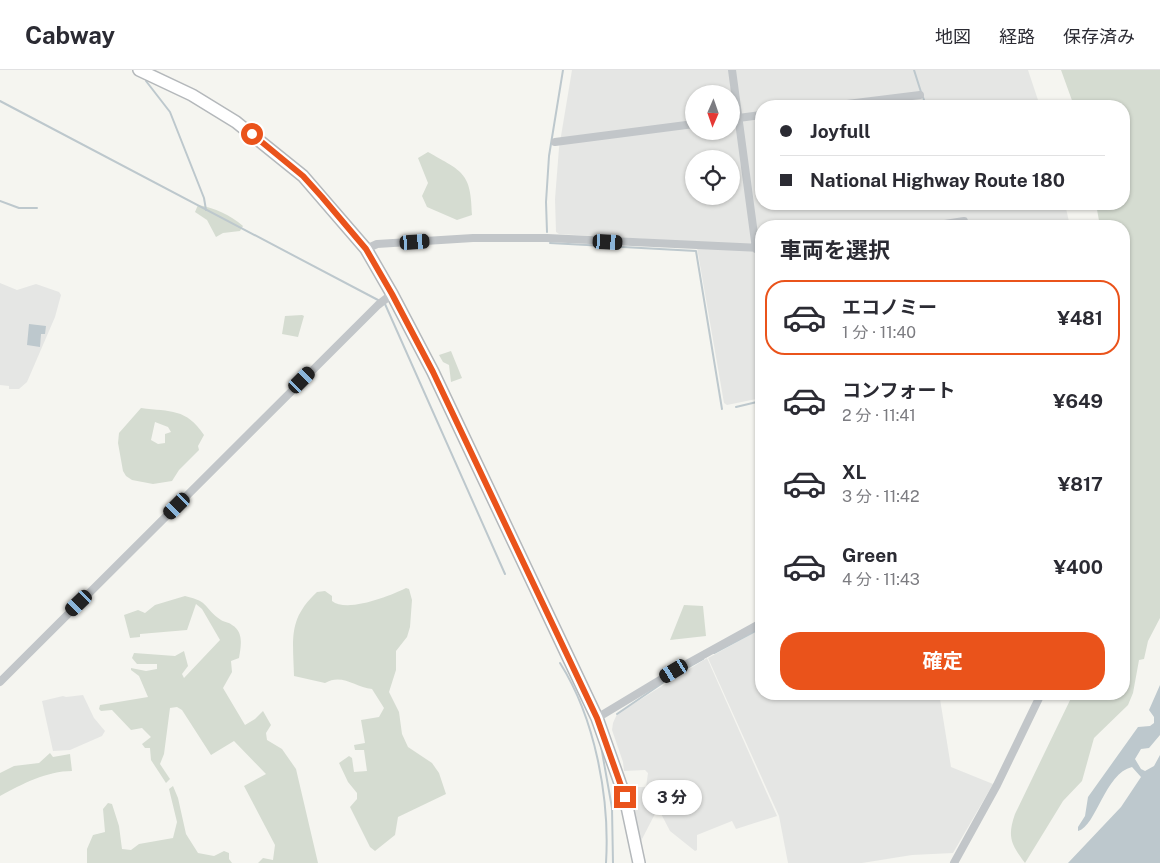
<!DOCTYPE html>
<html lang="ja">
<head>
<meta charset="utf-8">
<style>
  :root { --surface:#fff; --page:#f2f2f3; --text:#2b2b33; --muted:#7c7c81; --line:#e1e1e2; --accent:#ea531b }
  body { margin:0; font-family:"Public Sans","Noto Sans JP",sans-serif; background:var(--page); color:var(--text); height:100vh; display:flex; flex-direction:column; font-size:19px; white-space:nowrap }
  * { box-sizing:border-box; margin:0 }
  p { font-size:16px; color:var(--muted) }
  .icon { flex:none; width:28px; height:28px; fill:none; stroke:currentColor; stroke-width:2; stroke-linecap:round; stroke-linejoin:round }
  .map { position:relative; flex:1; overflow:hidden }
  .side { position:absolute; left:755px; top:150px; width:375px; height:480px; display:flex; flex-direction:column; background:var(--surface); border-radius:20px; box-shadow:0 1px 4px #0004 }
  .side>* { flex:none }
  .top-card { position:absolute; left:755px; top:30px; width:375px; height:110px; border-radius:20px; box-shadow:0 1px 4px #0004; display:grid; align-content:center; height:110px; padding:0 25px; background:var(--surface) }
  .needle { width:32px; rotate:182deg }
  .tools { position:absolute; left:685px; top:15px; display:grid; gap:10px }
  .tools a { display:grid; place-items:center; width:55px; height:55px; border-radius:50%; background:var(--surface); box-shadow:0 1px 4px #0004; font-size:25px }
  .end { position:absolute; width:22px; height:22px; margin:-11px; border:6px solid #ea531b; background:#fff; box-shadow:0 0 0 2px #fff }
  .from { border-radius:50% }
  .bubble { position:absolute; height:35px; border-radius:18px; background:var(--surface); box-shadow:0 1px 4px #0004; font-size:16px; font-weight:700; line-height:35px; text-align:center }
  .car { position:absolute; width:15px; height:30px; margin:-15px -8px; border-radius:6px; box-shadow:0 0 4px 1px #0007; background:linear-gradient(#222 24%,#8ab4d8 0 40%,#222 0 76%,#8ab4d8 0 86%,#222 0) }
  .top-card b { display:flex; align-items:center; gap:18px; height:48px; font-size:19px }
  .top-card b+b { border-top:1px solid var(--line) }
  .top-card i { width:12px; height:12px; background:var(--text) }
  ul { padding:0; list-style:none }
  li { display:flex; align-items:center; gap:15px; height:75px; margin:0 10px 8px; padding:0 15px; border:2px solid transparent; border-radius:20px }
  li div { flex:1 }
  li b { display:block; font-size:19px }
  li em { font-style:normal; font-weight:700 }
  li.active { border-color:var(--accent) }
  li>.icon { width:45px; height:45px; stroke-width:1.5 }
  h2 { padding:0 25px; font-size:22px; line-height:60px }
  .cta { display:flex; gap:10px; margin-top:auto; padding:10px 25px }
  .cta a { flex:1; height:58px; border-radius:20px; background:var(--accent); color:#fff; font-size:20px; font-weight:700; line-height:58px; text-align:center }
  header { display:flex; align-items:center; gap:30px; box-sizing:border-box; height:70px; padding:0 25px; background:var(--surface); border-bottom:1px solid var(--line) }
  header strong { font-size:24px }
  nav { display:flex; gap:28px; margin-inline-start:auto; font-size:18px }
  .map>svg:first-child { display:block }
  .built { fill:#e5e6e4; fill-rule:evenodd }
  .green { fill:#d5dcd1; fill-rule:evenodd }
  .water { fill:#bdc8cd }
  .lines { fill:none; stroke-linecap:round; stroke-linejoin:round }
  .stream { stroke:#bdc8cd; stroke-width:2 }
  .highway-casing { stroke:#b4b8bb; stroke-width:14 }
  .minor { stroke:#c2c6c9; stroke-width:8 }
  .highway { stroke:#fff; stroke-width:11 }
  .route { stroke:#ea531b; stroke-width:6 }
</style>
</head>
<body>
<header>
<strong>Cabway</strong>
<nav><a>地図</a><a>経路</a><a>保存済み</a></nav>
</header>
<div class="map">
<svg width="1160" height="793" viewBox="0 0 1160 793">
  <rect width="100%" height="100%" fill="#f5f5f0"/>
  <!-- built -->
  <path class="built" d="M572 0H1028L1040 36H761V134H1065L1070 156H761V328L727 335 724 333 696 172 559 164 556 162 555 129 559 78ZM694 24H731V61H694ZM694 89H731V126H694Z
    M0 213 17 220 36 214 59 222 61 225 55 247 27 312 19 319H9V316L0 315Z
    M761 559V624H929L931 628 940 629 951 697 993 714 953 783 912 785 862 793H788L779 746 708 588Z
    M707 588 777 746 736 759 732 751 697 765V780L695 781 670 761 658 738 641 771 628 717H646L648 703 645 700 624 701 623 692 612 660 613 653 617 644Z
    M83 625 94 648 105 661 102 666 70 680 53 681 42 631 63 626 66 627Z"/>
  <!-- green -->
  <path class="green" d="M1061 0H1160V548L1148 571 1144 589 1139 590 1133 623 1128 635 1094 668 1082 711 1063 731 1025 793C1011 774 1007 767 1015 744L1073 624H1124V156H1100L1096 134H1124V36H1074Z
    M428 82C463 102 471 102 472 145L457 150 427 137 422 126 428 113 418 88Z
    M198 135C215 138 230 145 243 156L240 161 223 163 216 167 207 150 195 142Z
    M302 245 304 246 298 267 282 264 285 246Z
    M451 281 462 308 451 312 449 295 443 292 439 285Z
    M141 338C171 342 186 338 204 365L198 376 199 380 179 400 172 411 153 414 132 410 126 406 123 401 118 373 119 363ZM155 352 168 357 171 362 165 364V373L158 374 151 370Z
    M406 518 409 519 412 530 410 557 407 567 396 581V600L389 622 399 642 402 664 408 677 432 693 439 703 446 724 398 747 395 765 375 781 370 777 350 737 357 729V723L348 712 339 693 349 686 352 688 354 702 367 701 364 680H355L354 675 365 673 361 650 379 647 384 638 372 619C355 617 342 603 325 613L294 606C293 568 288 549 317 522L325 521 332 526V531C347 543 390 526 406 518Z
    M185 526C211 532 203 538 221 550 224 552 229 552 232 555 244 562 241 576 239 588L231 591 232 602 223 618 245 655 255 649 263 641 271 655 266 663 267 670 282 679 296 699 318 793H258L263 788 273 790 275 775 244 716 266 704 234 671 211 685 182 640 177 637 170 638 164 684 160 694 170 709 166 713 151 690 150 678H145L142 674 151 667 142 658 131 660 112 640 101 641 99 639 100 635 148 627 139 606 131 600V598L146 601 157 599V594H137L132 588 134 583 175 586 184 581 188 596 182 604 184 608 220 570 202 539 196 534 187 560 140 564V567L130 568 124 545 138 540 145 543 155 535Z
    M684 535 703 536 706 566 670 570Z
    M50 683 53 687 70 684 72 701C47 701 22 714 0 726V703L14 696 39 693Z
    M173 716 178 728 186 764 198 783 214 786 224 781 229 783V789L232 793H87V779L93 765 105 762 103 739 108 733 112 734 119 756 122 779 131 780 139 774 173 768 177 752 169 719Z"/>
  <!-- water -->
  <path class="water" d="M29 254 46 256 45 264H41L40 277 27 275Z
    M1160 615V665L1149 678 1141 679 1135 689 1141 699 1145 701 1154 696 1160 685V793H1068L1121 737 1141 707 1132 697C1105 703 1096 757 1078 761V757L1085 746 1088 727 1138 657 1150 656 1154 653V647L1149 640Z"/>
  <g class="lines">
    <!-- stream -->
    <path class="stream" d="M914 0 921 22
      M146 11 170 42 204 128 206 140
      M923 27 926 36
      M0 31 378 230
      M0 131 19 138H37
      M547 162 546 132 549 86 563 0
      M550 173 696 181 722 339
      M385 234 505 504
      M736 337 761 331
      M714 583 761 558
      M560 593C595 648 610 728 606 793
      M675 605 703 589
      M617 644 664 612
      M601 676 612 738 613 793"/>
    <defs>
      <path id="highway" d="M139 0 192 25 236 52 303 106 366 179 392 224 433 302 597 648 625 727 639 793"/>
    </defs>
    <!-- highway casing -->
    <use href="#highway" class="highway-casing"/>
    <!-- minor -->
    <path class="minor" d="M732 0 756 179
      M831 36 920 25
      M731 49 761 45
      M555 72 694 54
      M932 156 964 151
      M366 179 377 174 473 168H547L761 178
      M0 612 378 235 392 224
      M597 648 685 595 761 553
      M954 793 997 715 1041 624"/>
    <!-- highway -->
    <use href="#highway" class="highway"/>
  </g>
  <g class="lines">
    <!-- route -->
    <path class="route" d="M252 64 303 106 322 127 366 179 392 224 433 302 597 648 625 727"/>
  </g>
</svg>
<div class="tools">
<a><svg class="needle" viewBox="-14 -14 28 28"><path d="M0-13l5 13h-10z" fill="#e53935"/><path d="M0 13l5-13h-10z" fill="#7c7c81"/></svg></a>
<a><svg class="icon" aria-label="locate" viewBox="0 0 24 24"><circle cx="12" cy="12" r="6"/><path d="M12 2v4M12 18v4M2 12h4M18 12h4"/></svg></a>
</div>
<i class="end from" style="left:252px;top:64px"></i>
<i class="end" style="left:625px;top:727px"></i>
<div class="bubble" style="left:642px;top:710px;width:60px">3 分</div>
<i class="car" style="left:415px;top:172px;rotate:86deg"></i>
<i class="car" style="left:608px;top:172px;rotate:93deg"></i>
<i class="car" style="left:302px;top:310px;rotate:45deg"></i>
<i class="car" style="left:177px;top:436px;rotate:225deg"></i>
<i class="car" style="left:79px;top:533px;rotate:226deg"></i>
<i class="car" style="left:674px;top:601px;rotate:239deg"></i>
<div class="top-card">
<b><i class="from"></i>Joyfull</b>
<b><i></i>National Highway Route 180</b>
</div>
<section class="side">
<h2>車両を選択</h2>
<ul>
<li class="active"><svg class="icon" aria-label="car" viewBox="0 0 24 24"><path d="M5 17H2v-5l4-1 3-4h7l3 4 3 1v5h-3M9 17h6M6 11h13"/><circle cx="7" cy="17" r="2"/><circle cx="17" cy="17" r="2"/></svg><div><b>エコノミー</b><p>1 分 · 11:40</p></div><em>¥481</em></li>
<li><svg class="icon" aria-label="car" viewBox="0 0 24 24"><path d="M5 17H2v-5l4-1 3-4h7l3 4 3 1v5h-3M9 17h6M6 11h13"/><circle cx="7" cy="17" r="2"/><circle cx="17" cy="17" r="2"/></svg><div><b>コンフォート</b><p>2 分 · 11:41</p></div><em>¥649</em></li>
<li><svg class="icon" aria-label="car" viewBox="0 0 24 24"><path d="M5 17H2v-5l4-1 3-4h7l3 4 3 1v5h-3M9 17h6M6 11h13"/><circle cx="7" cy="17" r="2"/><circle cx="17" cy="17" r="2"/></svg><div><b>XL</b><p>3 分 · 11:42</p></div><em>¥817</em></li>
<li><svg class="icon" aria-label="car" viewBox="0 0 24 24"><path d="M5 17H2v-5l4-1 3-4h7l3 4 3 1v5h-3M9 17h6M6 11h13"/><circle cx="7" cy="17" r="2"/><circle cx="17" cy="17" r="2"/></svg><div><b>Green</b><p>4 分 · 11:43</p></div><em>¥400</em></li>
</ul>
<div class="cta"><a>確定</a></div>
</section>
</div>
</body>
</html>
